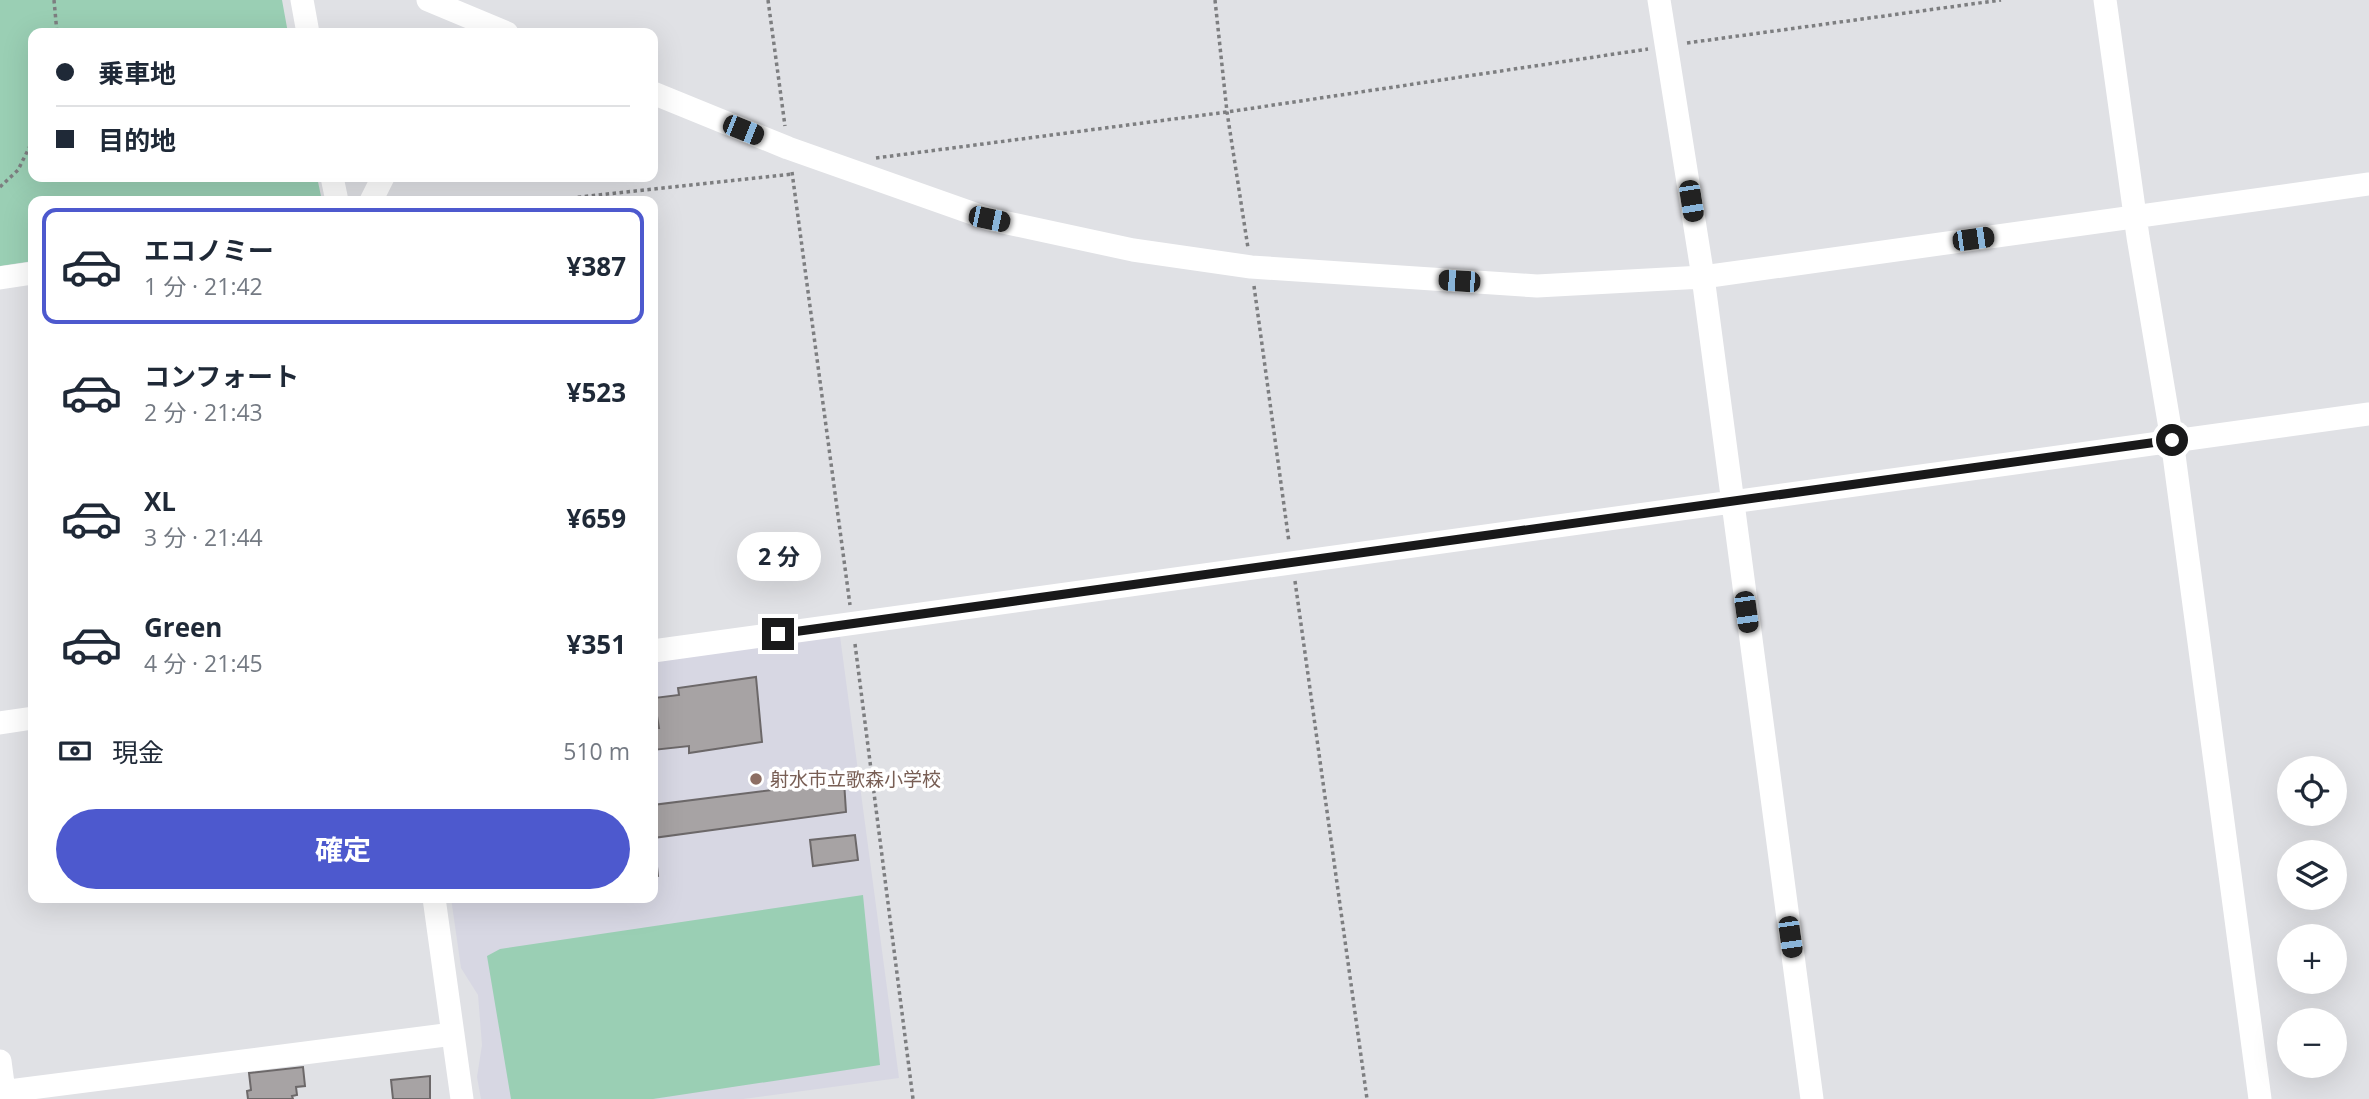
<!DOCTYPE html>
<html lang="ja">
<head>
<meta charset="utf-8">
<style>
  :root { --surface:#fff; --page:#f6f6f7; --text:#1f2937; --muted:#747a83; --line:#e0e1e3; --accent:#4d59ce }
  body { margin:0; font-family:"Open Sans","Noto Sans JP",sans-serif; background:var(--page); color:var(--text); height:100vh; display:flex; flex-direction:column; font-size:26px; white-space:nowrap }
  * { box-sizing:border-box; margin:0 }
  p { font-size:23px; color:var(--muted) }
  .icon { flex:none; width:38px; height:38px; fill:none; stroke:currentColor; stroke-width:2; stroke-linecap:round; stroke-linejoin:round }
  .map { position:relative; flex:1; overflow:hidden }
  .side { position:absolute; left:28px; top:196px; width:630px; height:707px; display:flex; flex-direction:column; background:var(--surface); border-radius:14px; box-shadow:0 7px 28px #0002 }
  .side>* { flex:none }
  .guide { position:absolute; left:28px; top:28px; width:630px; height:154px; border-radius:14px; box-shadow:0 7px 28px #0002; display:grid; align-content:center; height:154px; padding:0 28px; background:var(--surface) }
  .controls { position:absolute; left:2277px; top:756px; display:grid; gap:14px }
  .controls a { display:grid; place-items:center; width:70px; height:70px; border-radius:50%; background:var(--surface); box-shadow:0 7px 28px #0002; font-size:35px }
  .end { position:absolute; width:32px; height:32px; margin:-16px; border:9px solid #19191a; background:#fff; box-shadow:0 0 0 4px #fff }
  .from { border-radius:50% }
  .bubble { position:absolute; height:49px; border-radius:24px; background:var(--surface); box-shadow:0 7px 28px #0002; font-size:23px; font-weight:700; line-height:49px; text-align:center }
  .car { position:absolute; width:21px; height:42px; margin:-21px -10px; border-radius:9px; box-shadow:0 0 5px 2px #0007; background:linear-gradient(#222 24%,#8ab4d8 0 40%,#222 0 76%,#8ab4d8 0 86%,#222 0) }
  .guide b { display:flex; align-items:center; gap:24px; height:66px; font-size:26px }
  .guide b+b { border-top:2px solid var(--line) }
  .guide i { width:18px; height:18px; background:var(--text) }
  ul { padding:12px 0 0; list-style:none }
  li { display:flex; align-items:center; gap:21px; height:116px; margin:0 14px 10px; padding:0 14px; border:4px solid transparent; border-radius:14px }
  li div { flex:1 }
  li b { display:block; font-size:26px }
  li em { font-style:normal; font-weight:700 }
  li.on { border-color:var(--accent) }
  li>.icon { width:63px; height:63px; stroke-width:1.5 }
  .pay { display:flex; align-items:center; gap:18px; height:77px; padding:0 28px; font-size:26px }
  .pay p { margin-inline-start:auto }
  .action { display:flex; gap:14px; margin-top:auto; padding:14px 28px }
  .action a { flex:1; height:80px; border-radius:42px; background:var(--accent); color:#fff; font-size:28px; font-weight:700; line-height:80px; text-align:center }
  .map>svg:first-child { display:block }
  .built { fill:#d7d7e3 }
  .green { fill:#9acfb4 }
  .building { fill:#a7a3a4; stroke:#6c6869; stroke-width:2 }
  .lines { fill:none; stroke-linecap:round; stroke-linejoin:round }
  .path { stroke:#7d7e80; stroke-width:3.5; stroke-dasharray:3.5 3.5; stroke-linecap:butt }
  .minor { stroke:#fff; stroke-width:23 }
  .route { stroke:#19191a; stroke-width:9 }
  .education-dot { fill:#8d6e63; stroke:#fff; stroke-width:2.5 }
  .labels { text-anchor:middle; stroke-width:7; stroke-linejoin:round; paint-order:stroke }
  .education-label { font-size:19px; fill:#785e54; stroke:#fff; text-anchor:start }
</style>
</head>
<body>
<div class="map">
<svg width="2369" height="1099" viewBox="0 0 2369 1099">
  <rect width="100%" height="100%" fill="#e0e1e5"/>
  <!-- built -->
  <path class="built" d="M840 636 899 1078 743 1099H481L477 1077 482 1045 478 995 461 968 451 898H653V661Z"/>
  <!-- green -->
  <path class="green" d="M0 0H282L288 33H33V177H317L322 201H33V261L0 266Z
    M863 895 880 1065 653 1099H511L487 956 500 949Z"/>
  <!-- building -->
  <path class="building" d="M756 677 762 742 689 753V746L653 750V728H659L654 698 679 695 678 688Z
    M844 781 846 812 653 838V805Z
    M855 835 858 860 813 866 810 840Z
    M655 848 658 876 653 877V849Z
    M303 1067 305 1086 296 1087 297 1095 292 1096 293 1099H248L247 1091 251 1090 249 1073Z
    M430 1076V1099H393L391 1080Z"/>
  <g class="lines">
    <!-- path -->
    <path class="path" d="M54 0 57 33
      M768 0 785 126
      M1215 0 1227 112 1248 248
      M1687 43 2001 0
      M876 158 1227 112 1648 49
      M792 172 850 605
      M0 187 18 170 33 140
      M543 201 793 174
      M1254 286 1289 542
      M1295 581 1367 1099
      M855 644 913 1099"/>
    <!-- minor -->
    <path class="minor" d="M302 0 308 33
      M428 0 507 33
      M1659 0 1703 277 1812 1099
      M2105 0 2138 237 2172 440 2260 1099
      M653 93 788 148 989 219 1133 250 1251 267 1537 286 1703 277 2369 184
      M332 177 337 201
      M371 201 383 177
      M0 278 33 273
      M653 651 2369 414
      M0 723 33 718
      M434 898 462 1099
      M0 1061 5 1099
      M0 1092 453 1034"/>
  </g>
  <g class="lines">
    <!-- route -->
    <path class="route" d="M778 634 2172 440"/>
  </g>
  <!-- markers -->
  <circle class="education-dot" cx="756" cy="779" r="7"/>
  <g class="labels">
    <!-- education labels -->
    <g class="education-label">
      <text x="770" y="786">射水市立歌森小学校</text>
    </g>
  </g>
</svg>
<div class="controls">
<a><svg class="icon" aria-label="locate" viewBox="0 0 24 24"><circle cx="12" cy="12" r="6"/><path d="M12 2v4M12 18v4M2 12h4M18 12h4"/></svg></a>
<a><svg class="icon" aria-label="layers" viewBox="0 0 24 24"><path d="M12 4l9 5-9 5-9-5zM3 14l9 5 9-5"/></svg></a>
<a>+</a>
<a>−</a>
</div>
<i class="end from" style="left:2172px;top:440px"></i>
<i class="end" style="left:778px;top:634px"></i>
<div class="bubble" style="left:737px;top:532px;width:84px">2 分</div>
<i class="car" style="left:743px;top:130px;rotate:112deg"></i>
<i class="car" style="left:1691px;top:201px;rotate:171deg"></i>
<i class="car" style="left:989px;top:219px;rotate:102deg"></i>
<i class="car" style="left:1973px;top:239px;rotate:82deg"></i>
<i class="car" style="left:1459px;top:281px;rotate:274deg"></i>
<i class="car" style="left:1746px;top:612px;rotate:172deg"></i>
<i class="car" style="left:1790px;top:937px;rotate:172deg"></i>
<div class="guide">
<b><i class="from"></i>乗車地</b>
<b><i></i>目的地</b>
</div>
<section class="side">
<ul>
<li class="on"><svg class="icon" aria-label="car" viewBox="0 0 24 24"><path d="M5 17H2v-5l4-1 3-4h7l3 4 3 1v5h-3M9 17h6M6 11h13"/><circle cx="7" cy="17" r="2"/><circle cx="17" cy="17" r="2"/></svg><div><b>エコノミー</b><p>1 分 · 21:42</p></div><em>¥387</em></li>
<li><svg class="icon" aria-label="car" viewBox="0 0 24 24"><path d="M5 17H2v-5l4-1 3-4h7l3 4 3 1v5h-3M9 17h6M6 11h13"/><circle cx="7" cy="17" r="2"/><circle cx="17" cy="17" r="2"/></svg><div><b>コンフォート</b><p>2 分 · 21:43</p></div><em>¥523</em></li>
<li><svg class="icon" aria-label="car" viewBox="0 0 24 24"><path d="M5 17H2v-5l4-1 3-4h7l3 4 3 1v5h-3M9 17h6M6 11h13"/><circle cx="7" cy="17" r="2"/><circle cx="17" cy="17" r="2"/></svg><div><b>XL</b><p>3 分 · 21:44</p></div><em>¥659</em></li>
<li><svg class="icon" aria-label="car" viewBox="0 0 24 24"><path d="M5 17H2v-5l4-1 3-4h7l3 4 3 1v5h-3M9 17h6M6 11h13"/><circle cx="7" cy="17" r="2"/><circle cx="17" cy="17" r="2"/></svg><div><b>Green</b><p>4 分 · 21:45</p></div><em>¥351</em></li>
</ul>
<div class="pay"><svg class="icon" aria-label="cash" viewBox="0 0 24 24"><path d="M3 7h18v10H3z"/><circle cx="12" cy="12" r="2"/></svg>現金<p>510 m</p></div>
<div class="action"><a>確定</a></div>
</section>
</div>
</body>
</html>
